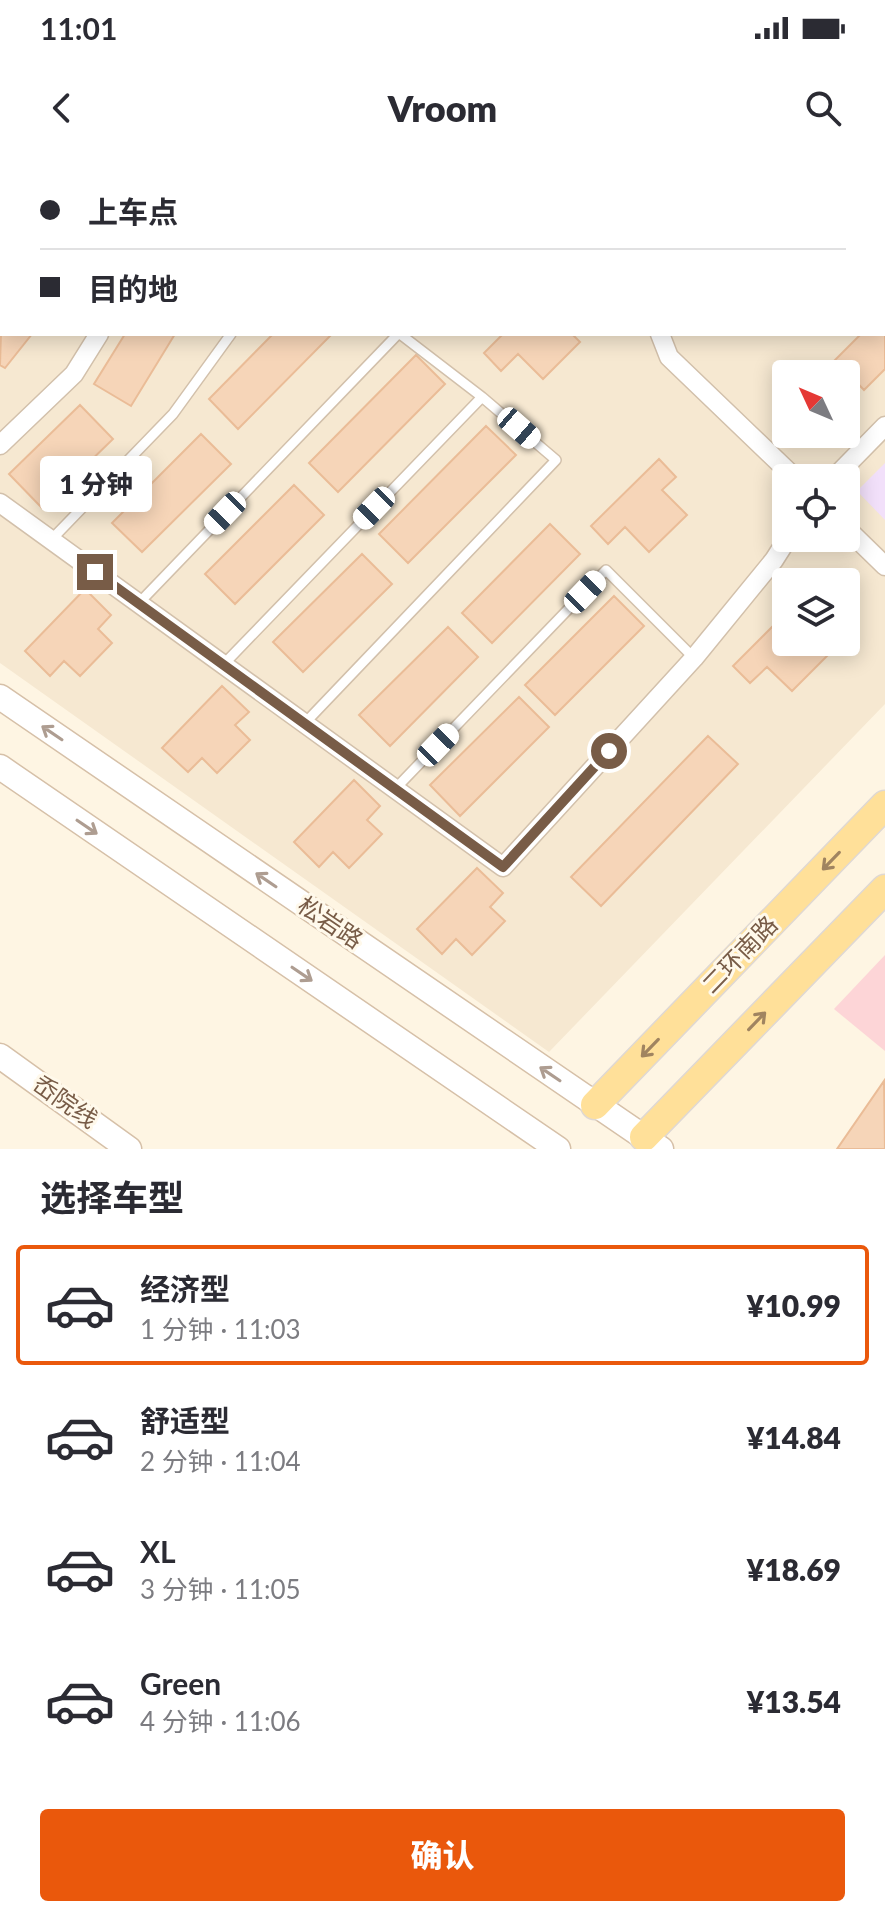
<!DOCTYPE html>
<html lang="zh">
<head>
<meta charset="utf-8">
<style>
  :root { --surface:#fff; --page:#f7f7f7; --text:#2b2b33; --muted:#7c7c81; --line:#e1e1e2; --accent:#ea580c }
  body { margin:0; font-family:Lato,"Noto Sans SC",sans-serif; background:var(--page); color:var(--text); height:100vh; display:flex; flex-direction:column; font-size:30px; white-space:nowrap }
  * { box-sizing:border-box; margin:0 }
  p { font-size:26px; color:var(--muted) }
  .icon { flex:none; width:44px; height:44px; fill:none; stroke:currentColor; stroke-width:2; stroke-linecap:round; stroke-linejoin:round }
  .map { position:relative; height:989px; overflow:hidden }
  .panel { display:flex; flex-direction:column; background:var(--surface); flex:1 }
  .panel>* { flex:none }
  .banner { position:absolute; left:0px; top:0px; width:886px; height:176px; box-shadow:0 4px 20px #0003; display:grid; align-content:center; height:176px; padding:0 40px; background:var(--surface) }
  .needle { width:52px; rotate:314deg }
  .buttons { position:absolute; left:772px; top:200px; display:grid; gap:16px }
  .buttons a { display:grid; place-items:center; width:88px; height:88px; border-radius:8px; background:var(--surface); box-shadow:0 4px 20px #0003; font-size:40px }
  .end { position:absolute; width:36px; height:36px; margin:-18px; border:10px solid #785c47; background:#fff; box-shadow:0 0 0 4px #fff }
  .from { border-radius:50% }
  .bubble { position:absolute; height:56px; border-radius:8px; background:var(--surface); box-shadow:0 4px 20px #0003; font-size:26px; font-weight:800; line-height:56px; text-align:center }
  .car { position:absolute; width:24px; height:48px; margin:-24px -12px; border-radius:10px; box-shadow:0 0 6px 2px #0007; background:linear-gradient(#fff 24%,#345 0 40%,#fff 0 76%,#345 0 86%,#fff 0) }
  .banner b { display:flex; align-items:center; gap:28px; height:76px; font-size:30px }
  .banner b+b { border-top:2px solid var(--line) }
  .banner i { width:20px; height:20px; background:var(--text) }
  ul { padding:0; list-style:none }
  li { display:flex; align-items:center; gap:24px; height:120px; margin:0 16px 12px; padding:0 24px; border:4px solid transparent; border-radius:8px }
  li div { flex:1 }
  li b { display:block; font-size:30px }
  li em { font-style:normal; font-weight:800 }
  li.active { border-color:var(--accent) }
  li>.icon { width:72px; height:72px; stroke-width:1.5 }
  h2 { padding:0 40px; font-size:36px; line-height:96px }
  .cta { display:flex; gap:16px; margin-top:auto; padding:16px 40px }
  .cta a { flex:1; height:92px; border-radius:8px; background:var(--accent); color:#fff; font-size:32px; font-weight:800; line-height:92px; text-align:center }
  .status { display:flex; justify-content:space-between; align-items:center; height:56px; padding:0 40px; background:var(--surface); direction:ltr }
  .status svg { height:22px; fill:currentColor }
  header { display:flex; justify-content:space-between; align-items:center; height:104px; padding:0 40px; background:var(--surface); font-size:36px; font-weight:800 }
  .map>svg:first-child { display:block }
  .residential { fill:#f6e8d1; fill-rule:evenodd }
  .education { fill:#f2e0fa }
  .medical { fill:#fdd5d7 }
  .building { fill:#f6d5b8; stroke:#eabc97; stroke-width:2 }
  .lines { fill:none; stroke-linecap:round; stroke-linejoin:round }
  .lane-casing { stroke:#d2c0ab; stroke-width:12 }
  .street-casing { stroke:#d2c0ab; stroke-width:21 }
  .secondary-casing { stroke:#d6c0a8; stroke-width:27 }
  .primary-casing { stroke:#dfd8d3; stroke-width:31 }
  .lane { stroke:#fff; stroke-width:9 }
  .street { stroke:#fff; stroke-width:18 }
  .secondary { stroke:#fff; stroke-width:24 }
  .primary { stroke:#ffe099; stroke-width:28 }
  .oneway { stroke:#ae9d91 }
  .oneway2 { stroke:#a08460 }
  .route { stroke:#785c47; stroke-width:10 }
  .labels { text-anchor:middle; stroke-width:6; stroke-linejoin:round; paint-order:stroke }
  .street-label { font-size:24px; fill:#785c47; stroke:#fff9eb }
</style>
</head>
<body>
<div class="status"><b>11:01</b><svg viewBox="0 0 49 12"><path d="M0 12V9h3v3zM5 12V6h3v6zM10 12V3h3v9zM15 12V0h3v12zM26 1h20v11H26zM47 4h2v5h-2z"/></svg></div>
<header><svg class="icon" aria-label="back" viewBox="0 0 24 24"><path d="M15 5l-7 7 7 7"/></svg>Vroom<svg class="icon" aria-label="search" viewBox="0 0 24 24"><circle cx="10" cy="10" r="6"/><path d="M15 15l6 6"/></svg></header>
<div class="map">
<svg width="885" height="989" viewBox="0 0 885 989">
  <rect width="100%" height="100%" fill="#fef5e3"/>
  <!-- residential -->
  <path class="residential" d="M79 0H885V544L549 892 0 503V107L2 104V174H884V2H78ZM786 214H846V274H786ZM786 318H846V378H786ZM786 422H846V482H786Z"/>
  <!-- education -->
  <path class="education" d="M885 303V360L857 331Z"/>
  <!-- medical -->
  <path class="medical" d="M885 795V891L834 849Z"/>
  <!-- building -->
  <path class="building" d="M100 0H154L99 2Z
    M469 0H551L552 1 467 2Z
    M2 139V174H32L5 208 0 205Z
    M885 150V209L864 230 835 200 861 174H884Z
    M125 174H175L131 246 94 224Z
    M273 174H332L238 269 209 239Z
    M503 174H572L580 182 543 219 518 194 501 211 484 193Z
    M416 195 445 224 338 332 309 303Z
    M80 245 113 279 42 348 9 314Z
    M486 266 516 295 408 403 379 374Z
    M201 274 231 304 142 392 112 363Z
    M659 299 676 317 662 330 687 355 649 392 625 367 608 384 591 366Z
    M294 325 324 355 235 444 205 414Z
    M550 364 580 394 492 483 462 453Z
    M362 394 392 424 303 512 273 482Z
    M85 429 111 455 98 469 112 483 80 516 64 501 50 516 25 491Z
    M614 436 644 466 555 555 525 525Z
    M786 453V482H817L829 494 792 531 767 507 750 523 733 506Z
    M448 467 478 497 390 586 359 555Z
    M222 526 249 552 235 565 250 580 217 613 202 598 188 612 162 588Z
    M519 537 549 567 460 656 430 625Z
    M708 576 738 604 601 746 571 717Z
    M354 620 380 646 367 660 382 674 349 708 333 692 319 707 294 682Z
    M477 708 503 733 490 747 505 761 472 795 456 779 442 794 417 769Z
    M884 921 885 989H837Z"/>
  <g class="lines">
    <defs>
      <path id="lane" d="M309 2 311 0
        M51 380 173 254 231 174
        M139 443 398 174
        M224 504 482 237
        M305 563 556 300 482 237 400 174
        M396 628 606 410 694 498"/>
      <path id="street" d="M203 2 204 0
        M612 2V0
        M660 174 669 197 795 318
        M0 285 74 214 99 174
        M834 318 885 266
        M0 343 503 707 694 498 774 400 788 378
        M846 368 885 406"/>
      <path id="secondary" d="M29 2 30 0
        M0 42 2 39
        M0 537 661 989
        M0 607 558 989
        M0 896 129 989"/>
      <path id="primary" d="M595 945 885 645
        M644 977 885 729"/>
    </defs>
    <!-- lane casing -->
    <use href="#lane" class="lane-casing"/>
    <!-- street casing -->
    <use href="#street" class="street-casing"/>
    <!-- secondary casing -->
    <use href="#secondary" class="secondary-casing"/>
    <!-- primary casing -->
    <use href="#primary" class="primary-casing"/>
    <!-- lane -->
    <use href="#lane" class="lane"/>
    <!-- street -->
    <use href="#street" class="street"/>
    <!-- secondary -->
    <use href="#secondary" class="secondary"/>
    <!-- primary -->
    <use href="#primary" class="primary"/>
  </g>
  <!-- one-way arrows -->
  <defs><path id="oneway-shaft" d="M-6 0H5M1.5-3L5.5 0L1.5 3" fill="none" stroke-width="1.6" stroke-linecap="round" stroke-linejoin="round" transform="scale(2)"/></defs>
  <g class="oneway">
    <use href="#oneway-shaft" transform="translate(52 573) rotate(-146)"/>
    <use href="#oneway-shaft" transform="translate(87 667) rotate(34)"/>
    <use href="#oneway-shaft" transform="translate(266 720) rotate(-146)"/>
    <use href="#oneway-shaft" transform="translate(302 814) rotate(34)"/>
    <use href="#oneway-shaft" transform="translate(550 914) rotate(-146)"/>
  </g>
  <g class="oneway2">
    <use href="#oneway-shaft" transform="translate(831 701) rotate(134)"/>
    <use href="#oneway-shaft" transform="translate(757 861) rotate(-46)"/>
    <use href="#oneway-shaft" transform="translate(650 888) rotate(134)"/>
  </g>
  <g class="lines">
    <!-- route -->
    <path class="route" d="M95 412 503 707 609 591"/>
  </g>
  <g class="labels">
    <!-- street labels -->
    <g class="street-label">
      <text transform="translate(330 763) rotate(34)" y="8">松岩路</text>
      <text transform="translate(740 795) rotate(-46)" y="8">二环南路</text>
      <text transform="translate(65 942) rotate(35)" y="8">岙院线</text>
    </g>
  </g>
</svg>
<div class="buttons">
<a><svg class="needle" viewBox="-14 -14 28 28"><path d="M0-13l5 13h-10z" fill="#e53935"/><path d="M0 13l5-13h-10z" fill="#7c7c81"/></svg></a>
<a><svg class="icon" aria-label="locate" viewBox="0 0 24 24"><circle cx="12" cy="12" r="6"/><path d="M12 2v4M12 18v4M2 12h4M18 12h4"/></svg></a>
<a><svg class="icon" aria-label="layers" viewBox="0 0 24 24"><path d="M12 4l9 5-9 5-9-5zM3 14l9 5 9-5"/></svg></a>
</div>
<i class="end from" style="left:609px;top:591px"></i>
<i class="end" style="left:95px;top:412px"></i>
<div class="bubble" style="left:40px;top:296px;width:112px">1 分钟</div>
<i class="car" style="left:519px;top:268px;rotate:131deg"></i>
<i class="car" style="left:374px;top:348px;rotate:224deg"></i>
<i class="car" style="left:225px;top:353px;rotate:224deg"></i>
<i class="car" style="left:585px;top:432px;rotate:44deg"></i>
<i class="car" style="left:438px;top:585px;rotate:44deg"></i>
<div class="banner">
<b><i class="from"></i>上车点</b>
<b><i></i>目的地</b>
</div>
</div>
<section class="panel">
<h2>选择车型</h2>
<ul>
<li class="active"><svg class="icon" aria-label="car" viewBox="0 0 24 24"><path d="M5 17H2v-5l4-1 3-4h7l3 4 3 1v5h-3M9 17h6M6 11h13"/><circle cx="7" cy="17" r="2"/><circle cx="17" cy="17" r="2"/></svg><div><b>经济型</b><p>1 分钟 · 11:03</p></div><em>¥10.99</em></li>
<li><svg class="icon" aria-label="car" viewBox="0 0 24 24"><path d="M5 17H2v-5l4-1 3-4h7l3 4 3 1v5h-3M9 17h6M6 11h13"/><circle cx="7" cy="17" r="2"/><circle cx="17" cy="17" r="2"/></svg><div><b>舒适型</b><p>2 分钟 · 11:04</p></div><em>¥14.84</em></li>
<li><svg class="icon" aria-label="car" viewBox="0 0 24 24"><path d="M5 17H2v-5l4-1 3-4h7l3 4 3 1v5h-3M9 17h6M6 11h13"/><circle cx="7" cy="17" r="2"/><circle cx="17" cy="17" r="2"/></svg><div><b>XL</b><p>3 分钟 · 11:05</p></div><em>¥18.69</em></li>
<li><svg class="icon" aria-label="car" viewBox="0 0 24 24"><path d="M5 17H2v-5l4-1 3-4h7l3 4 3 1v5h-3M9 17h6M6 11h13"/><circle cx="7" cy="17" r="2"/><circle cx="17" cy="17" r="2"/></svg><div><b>Green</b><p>4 分钟 · 11:06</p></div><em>¥13.54</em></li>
</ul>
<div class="cta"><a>确认</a></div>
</section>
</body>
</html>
